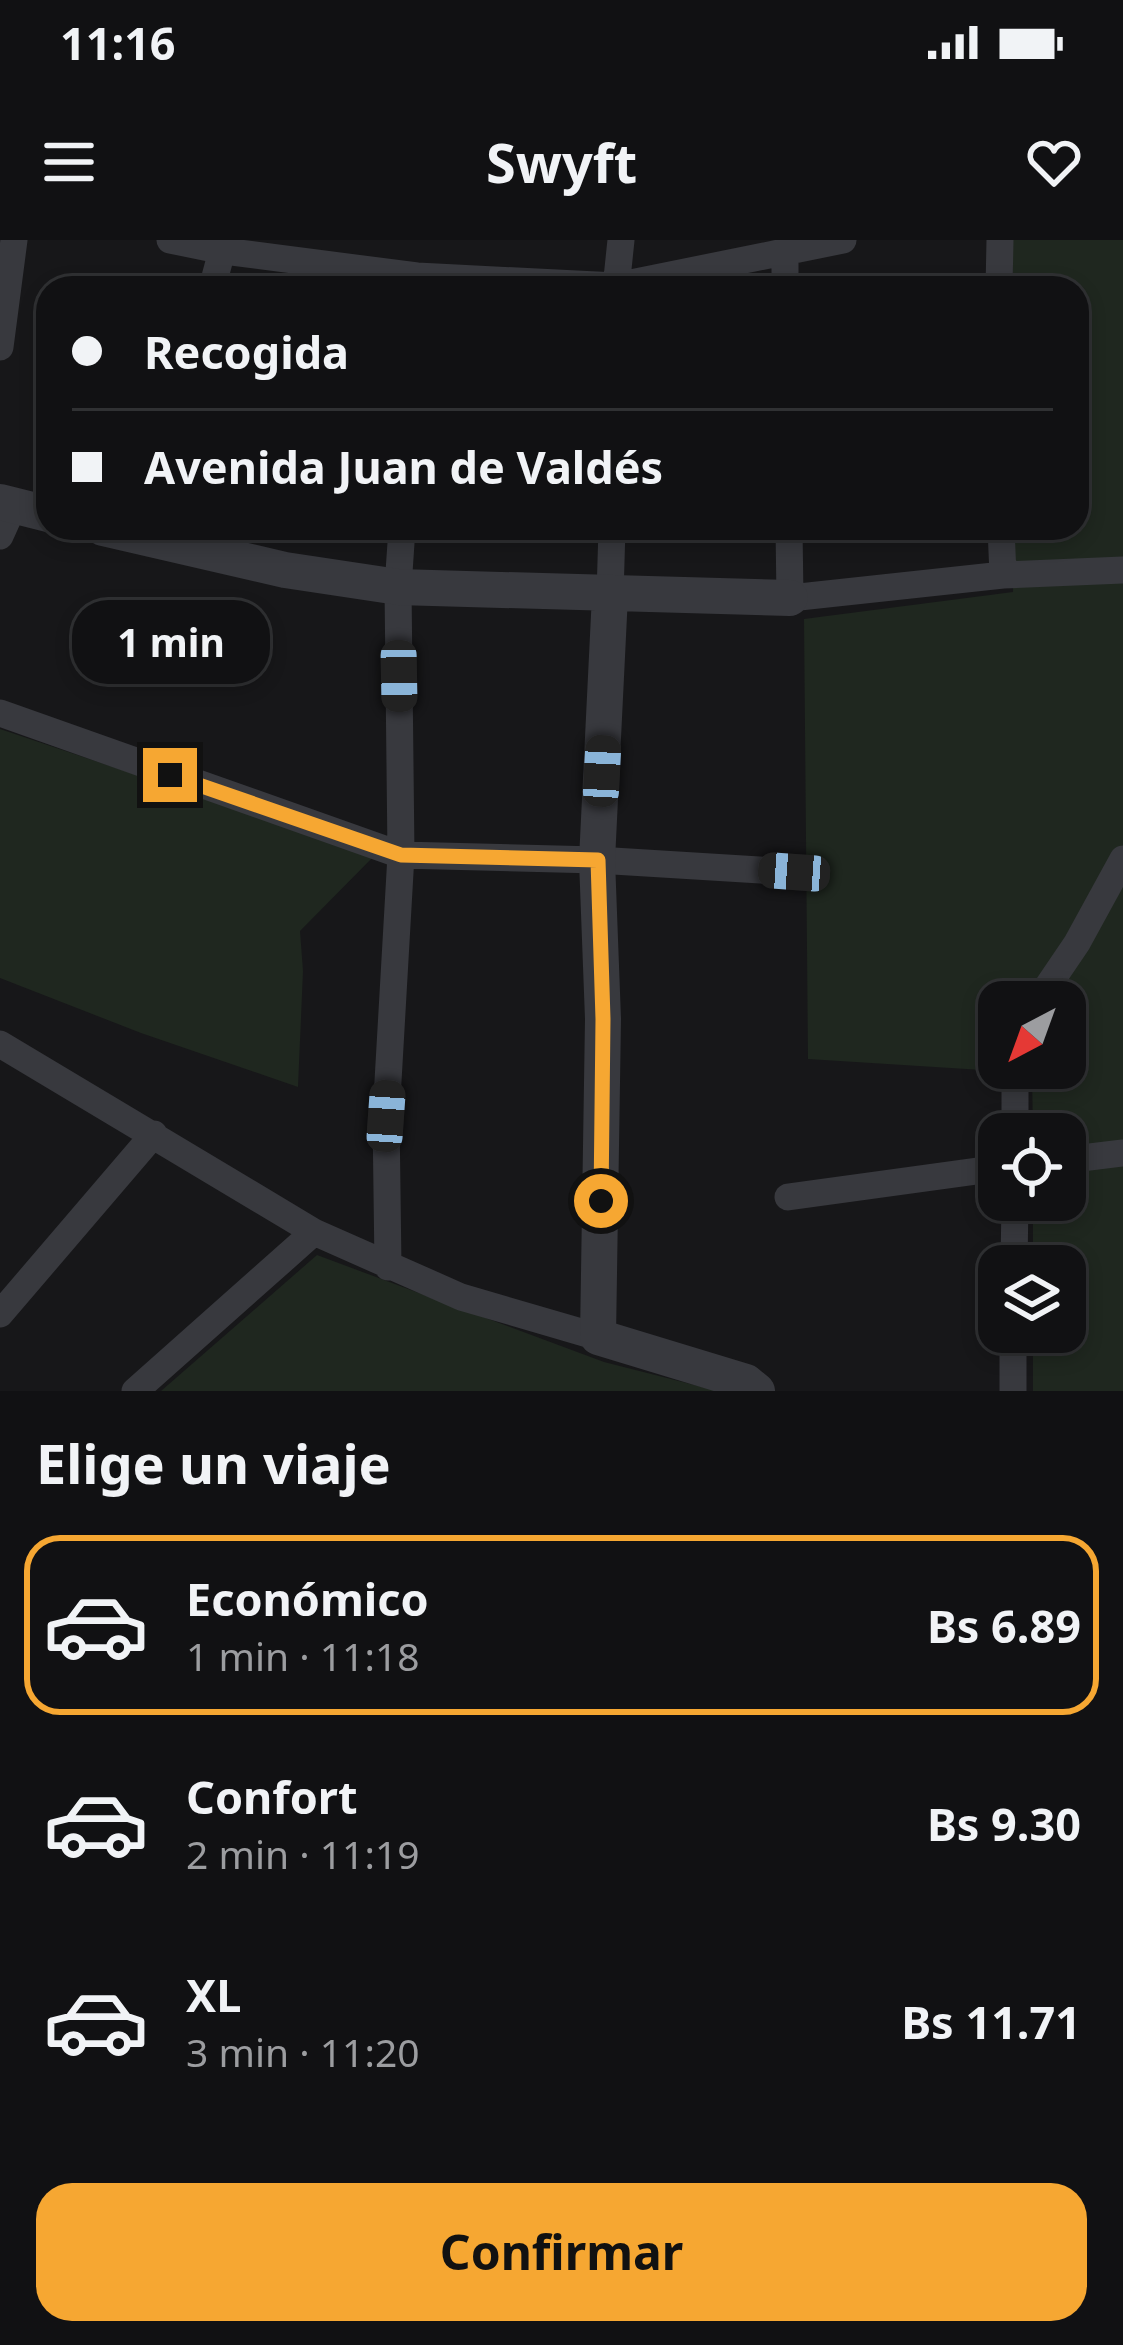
<!DOCTYPE html>
<html lang="es">
<head>
<meta charset="utf-8">
<style>
  :root { --surface:#111113; --page:#1e1f21; --text:#f1f3f6; --muted:#9c9da0; --line:#303133; --accent:#f6a732 }
  body { margin:0; font-family:"Noto Sans",sans-serif; background:var(--page); color:var(--text); height:100vh; display:flex; flex-direction:column; font-size:45px; white-space:nowrap }
  * { box-sizing:border-box; margin:0 }
  p { font-size:39px; color:var(--muted) }
  .icon { flex:none; width:66px; height:66px; fill:none; stroke:currentColor; stroke-width:2; stroke-linecap:round; stroke-linejoin:round }
  .map { position:relative; height:1151px; overflow:hidden }
  .drawer { display:flex; flex-direction:column; background:var(--surface); flex:1 }
  .drawer>* { flex:none }
  .banner { position:absolute; left:36px; top:36px; width:1053px; height:264px; border-radius:36px; box-shadow:0 6px 18px #0003,0 0 0 3px var(--line); display:grid; align-content:center; height:264px; padding:0 36px; background:var(--surface) }
  .needle { width:78px; rotate:221deg }
  .controls { position:absolute; left:978px; top:741px; display:grid; gap:24px }
  .controls a { display:grid; place-items:center; width:108px; height:108px; border-radius:24px; background:var(--surface); box-shadow:0 6px 18px #0003,0 0 0 3px var(--line); font-size:60px }
  .end { position:absolute; width:54px; height:54px; margin:-27px; border:15px solid #f6a732; background:#111; box-shadow:0 0 0 6px #111 }
  .from { border-radius:50% }
  .bubble { position:absolute; height:84px; border-radius:36px; background:var(--surface); box-shadow:0 6px 18px #0003,0 0 0 3px var(--line); font-size:39px; font-weight:700; line-height:84px; text-align:center }
  .car { position:absolute; width:36px; height:72px; margin:-36px -18px; border-radius:15px; box-shadow:0 0 9px 3px #0007; background:linear-gradient(#222 24%,#8ab4d8 0 40%,#222 0 76%,#8ab4d8 0 86%,#222 0) }
  .banner b { display:flex; align-items:center; gap:42px; height:114px; font-size:45px }
  .banner b+b { border-top:3px solid var(--line) }
  .banner i { width:30px; height:30px; background:var(--text) }
  ul { padding:0; list-style:none }
  li { display:flex; align-items:center; gap:36px; height:180px; margin:0 24px 18px; padding:0 12px; border:6px solid transparent; border-radius:36px }
  li div { flex:1 }
  li b { display:block; font-size:45px }
  li em { font-style:normal; font-weight:700 }
  li.current { border-color:var(--accent) }
  li>.icon { width:108px; height:108px; stroke-width:1.5 }
  h2 { padding:0 36px; font-size:54px; line-height:144px }
  .primary-button { display:flex; gap:24px; margin-top:auto; padding:24px 36px }
  .primary-button a { flex:1; height:138px; border-radius:36px; background:var(--accent); color:#111; font-size:48px; font-weight:700; line-height:138px; text-align:center }
  .status { display:flex; justify-content:space-between; align-items:center; height:84px; padding:0 60px; background:var(--surface); direction:ltr }
  .status svg { height:33px; fill:currentColor }
  header { display:flex; justify-content:space-between; align-items:center; height:156px; padding:0 36px; background:var(--surface); font-size:54px; font-weight:700 }
  .map>svg:first-child { display:block }
  .green { fill:#1f271f; fill-rule:evenodd }
  .lines { fill:none; stroke-linecap:round; stroke-linejoin:round }
  .minor { stroke:#38393e; stroke-width:27 }
  .tertiary { stroke:#38393e; stroke-width:36 }
  .route { stroke:#f6a732; stroke-width:15 }
</style>
</head>
<body>
<div class="status"><b>11:16</b><svg viewBox="0 0 49 12"><path d="M0 12V9h3v3zM5 12V6h3v6zM10 12V3h3v9zM15 12V0h3v12zM26 1h20v11H26zM47 4h2v5h-2z"/></svg></div>
<header><svg class="icon" aria-label="menu" viewBox="0 0 24 24"><path d="M4 6h16M4 12h16M4 18h16"/></svg>Swyft<svg class="icon" aria-label="heart" viewBox="0 0 24 24"><path d="M12 20l-8-8c-3-5 5-10 8-4 3-6 11-1 8 4z"/></svg></header>
<div class="map">
<svg width="1123" height="1151" viewBox="0 0 1123 1151">
  <rect width="100%" height="100%" fill="#171719"/>
  <!-- green -->
  <path class="green" d="M1013 0H1123V1151H1033V1092H1065V1026H1033V960H1065V894H1033L1032 833 808 819 804 379 1013 352 1014 288H1077V48H1013ZM999 762H1065V828H999Z
    M0 489 375 615 300 691 303 731 298 847 141 793 0 738Z
    M317 1015 604 1122 718 1151H161Z"/>
  <g class="lines">
    <!-- minor -->
    <path class="minor" d="M170 0 224 11 417 36 616 46 843 0
      M785 10V48
      M212 48 225 0
      M616 48 621 0
      M999 48 1000 0
      M0 107 14 0
      M789 288 790 358 1003 335 1123 330
      M1001 288 1003 335
      M0 296 14 265
      M610 355 612 288
      M0 473 401 615 597 620 794 632
      M1037 762 1077 703 1123 619
      M0 804 314 992 461 1057 598 1097
      M1015 828V894
      M1065 920 1123 913
      M788 957 999 928
      M1014 1026 1015 960
      M388 1027 386 876 401 615 398 347 402 288
      M0 1074 154 894
      M135 1151 314 992
      M1013 1151V1092"/>
    <!-- tertiary -->
    <path class="tertiary" d="M0 262 48 274
      M103 288 285 330 398 347 790 358
      M610 355 597 620 603 779 598 1097 746 1142 757 1151"/>
  </g>
  <g class="lines">
    <!-- route -->
    <path class="route" d="M170 535 401 615 598 620 603 779 601 961"/>
  </g>
</svg>
<div class="controls">
<a><svg class="needle" viewBox="-14 -14 28 28"><path d="M0-13l5 13h-10z" fill="#e53935"/><path d="M0 13l5-13h-10z" fill="#9c9da0"/></svg></a>
<a><svg class="icon" aria-label="locate" viewBox="0 0 24 24"><circle cx="12" cy="12" r="6"/><path d="M12 2v4M12 18v4M2 12h4M18 12h4"/></svg></a>
<a><svg class="icon" aria-label="layers" viewBox="0 0 24 24"><path d="M12 4l9 5-9 5-9-5zM3 14l9 5 9-5"/></svg></a>
</div>
<i class="end from" style="left:601px;top:961px"></i>
<i class="end" style="left:170px;top:535px"></i>
<div class="bubble" style="left:72px;top:360px;width:198px">1 min</div>
<i class="car" style="left:399px;top:436px;rotate:179deg"></i>
<i class="car" style="left:602px;top:531px;rotate:3deg"></i>
<i class="car" style="left:794px;top:632px;rotate:274deg"></i>
<i class="car" style="left:386px;top:876px;rotate:4deg"></i>
<div class="banner">
<b><i class="from"></i>Recogida</b>
<b><i></i>Avenida Juan de Valdés</b>
</div>
</div>
<section class="drawer">
<h2>Elige un viaje</h2>
<ul>
<li class="current"><svg class="icon" aria-label="car" viewBox="0 0 24 24"><path d="M5 17H2v-5l4-1 3-4h7l3 4 3 1v5h-3M9 17h6M6 11h13"/><circle cx="7" cy="17" r="2"/><circle cx="17" cy="17" r="2"/></svg><div><b>Económico</b><p>1 min · 11:18</p></div><em>Bs 6.89</em></li>
<li><svg class="icon" aria-label="car" viewBox="0 0 24 24"><path d="M5 17H2v-5l4-1 3-4h7l3 4 3 1v5h-3M9 17h6M6 11h13"/><circle cx="7" cy="17" r="2"/><circle cx="17" cy="17" r="2"/></svg><div><b>Confort</b><p>2 min · 11:19</p></div><em>Bs 9.30</em></li>
<li><svg class="icon" aria-label="car" viewBox="0 0 24 24"><path d="M5 17H2v-5l4-1 3-4h7l3 4 3 1v5h-3M9 17h6M6 11h13"/><circle cx="7" cy="17" r="2"/><circle cx="17" cy="17" r="2"/></svg><div><b>XL</b><p>3 min · 11:20</p></div><em>Bs 11.71</em></li>
</ul>
<div class="primary-button"><a>Confirmar</a></div>
</section>
</body>
</html>
